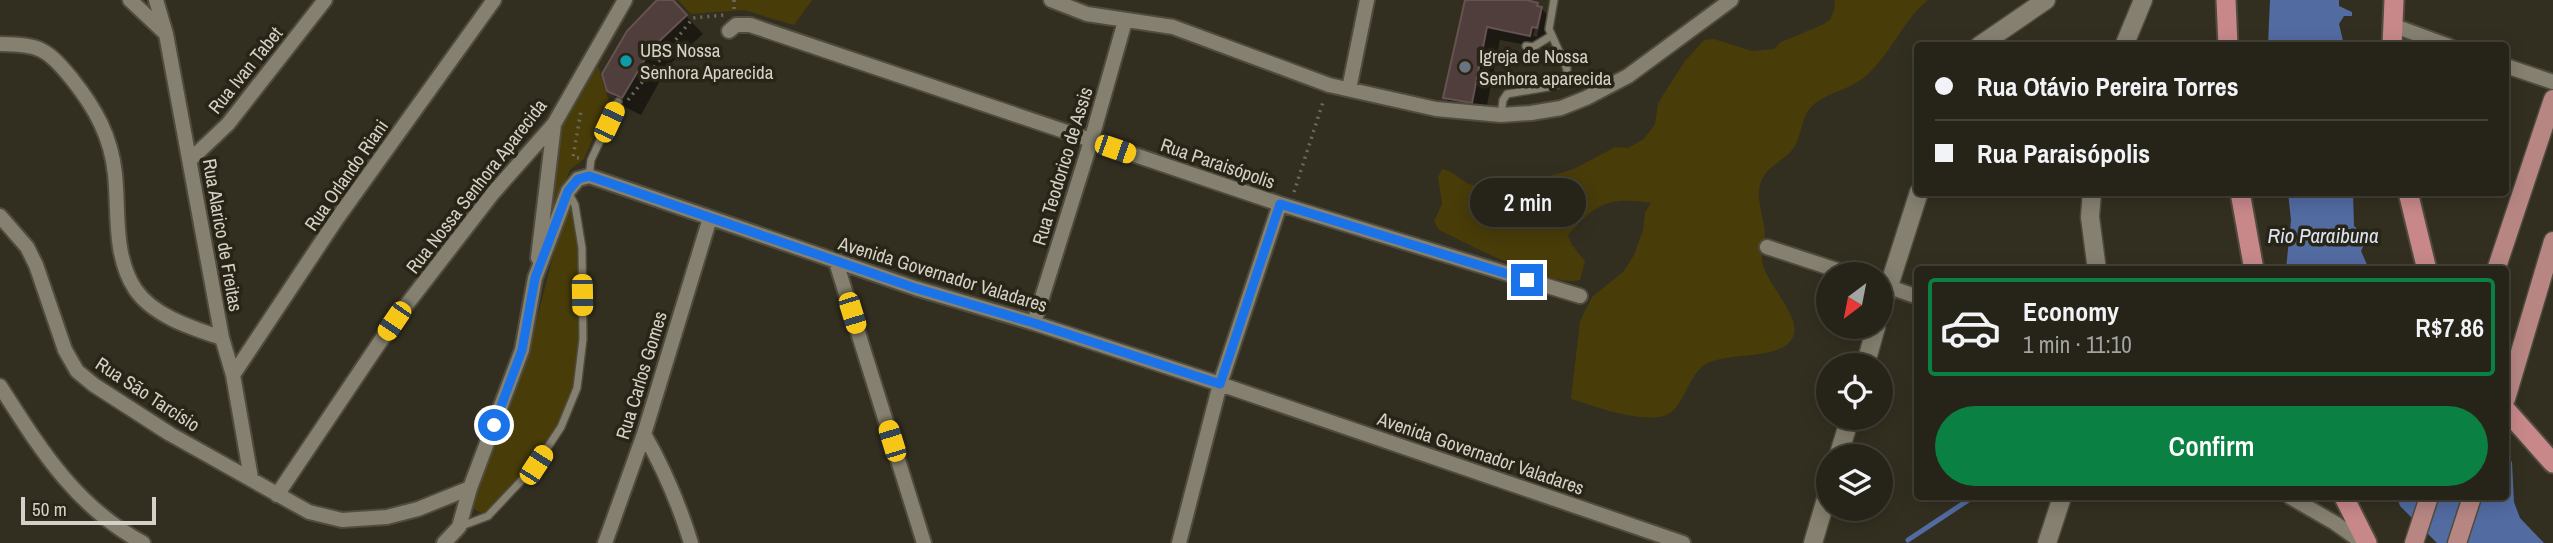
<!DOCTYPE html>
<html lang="en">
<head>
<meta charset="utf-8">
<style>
  :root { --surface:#262318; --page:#2e2b21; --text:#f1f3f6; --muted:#a4a4a2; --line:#424037; --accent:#0b8043 }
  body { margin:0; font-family:"Archivo Narrow",sans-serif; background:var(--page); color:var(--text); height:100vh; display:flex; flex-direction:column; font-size:26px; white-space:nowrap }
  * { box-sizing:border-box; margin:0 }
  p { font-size:23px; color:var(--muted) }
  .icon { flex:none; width:38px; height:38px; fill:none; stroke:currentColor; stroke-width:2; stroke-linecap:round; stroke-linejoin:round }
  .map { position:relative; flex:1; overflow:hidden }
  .panel { position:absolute; left:1914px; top:266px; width:595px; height:234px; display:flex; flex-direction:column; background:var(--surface); border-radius:7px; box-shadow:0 4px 18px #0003,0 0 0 2px var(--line) }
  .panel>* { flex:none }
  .hud { position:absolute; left:1914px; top:42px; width:595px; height:154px; border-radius:7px; box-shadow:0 4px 18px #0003,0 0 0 2px var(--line); display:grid; align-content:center; height:154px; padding:0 21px; background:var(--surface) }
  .needle { width:46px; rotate:212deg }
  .tools { position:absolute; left:1816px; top:262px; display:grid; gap:14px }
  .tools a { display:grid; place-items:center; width:77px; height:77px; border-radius:50%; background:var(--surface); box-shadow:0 4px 18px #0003,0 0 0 2px var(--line); font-size:35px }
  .scale { position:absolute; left:21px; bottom:18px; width:135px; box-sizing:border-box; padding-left:7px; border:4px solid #d4d1c8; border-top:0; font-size:19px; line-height:24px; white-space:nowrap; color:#d4d1c8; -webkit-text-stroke:5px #292516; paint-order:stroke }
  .end { position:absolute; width:32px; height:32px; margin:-16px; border:9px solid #1a73e8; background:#fff; box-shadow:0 0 0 4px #fff }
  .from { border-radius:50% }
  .bubble { position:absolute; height:49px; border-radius:24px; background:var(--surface); box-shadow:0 4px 18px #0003,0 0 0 2px var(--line); font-size:23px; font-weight:600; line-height:49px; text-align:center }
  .car { position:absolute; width:21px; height:42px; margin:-21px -10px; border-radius:9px; box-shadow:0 0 5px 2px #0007; background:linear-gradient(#f5c518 24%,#345 0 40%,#f5c518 0 76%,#345 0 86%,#f5c518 0) }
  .hud b { display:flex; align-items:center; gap:24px; height:66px; font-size:26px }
  .hud b+b { border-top:2px solid var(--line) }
  .hud i { width:18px; height:18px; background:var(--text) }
  ul { padding:12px 0 0; list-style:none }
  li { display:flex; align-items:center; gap:21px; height:98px; margin:0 14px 10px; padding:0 7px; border:4px solid transparent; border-radius:7px }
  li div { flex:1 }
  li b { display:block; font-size:26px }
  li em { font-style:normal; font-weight:600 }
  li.current { border-color:var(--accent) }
  li>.icon { width:63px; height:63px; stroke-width:1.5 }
  .cta { display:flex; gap:14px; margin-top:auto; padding:14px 21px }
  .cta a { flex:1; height:80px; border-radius:42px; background:var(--accent); color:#fff; font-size:28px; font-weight:600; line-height:80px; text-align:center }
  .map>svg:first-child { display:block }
  .green { fill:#483c09 }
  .water { fill:#526ba1 }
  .shadow { fill:#0007; fill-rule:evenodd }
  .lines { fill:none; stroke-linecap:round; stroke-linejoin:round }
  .stream { stroke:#526ba1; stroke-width:5 }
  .building { fill:#503e3d; stroke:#655251; stroke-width:2 }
  .service-casing { stroke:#4f4b3e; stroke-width:10 }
  .minor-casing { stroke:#4f4b3e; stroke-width:18 }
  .tertiary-casing { stroke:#4f4b3e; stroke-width:21 }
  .primary-casing { stroke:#4f4b3e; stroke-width:21 }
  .trunk-casing { stroke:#4f4b3e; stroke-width:23 }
  .path { stroke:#6c695c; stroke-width:3.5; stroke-dasharray:2 5; stroke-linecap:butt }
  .service { stroke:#85806f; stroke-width:7 }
  .minor { stroke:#85806f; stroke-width:14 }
  .tertiary { stroke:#85806f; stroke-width:18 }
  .primary { stroke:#b78683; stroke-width:18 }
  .trunk { stroke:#c8888a; stroke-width:19 }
  .route { stroke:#1a73e8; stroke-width:9 }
  .culture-dot { fill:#0f9aa8; stroke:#292516; stroke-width:2.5 }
  .worship-dot { fill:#6b7280; stroke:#292516; stroke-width:2.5 }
  .labels { text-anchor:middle; stroke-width:7; stroke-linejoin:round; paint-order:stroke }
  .poi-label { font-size:19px; fill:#d4d1c8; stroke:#292516; text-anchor:start }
  .street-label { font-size:19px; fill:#d4d1c8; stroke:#292516 }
  .water-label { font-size:21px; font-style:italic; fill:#dce5f5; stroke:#292516 }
</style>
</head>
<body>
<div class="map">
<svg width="2553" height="543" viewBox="0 0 2553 543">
  <rect width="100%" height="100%" fill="#332f20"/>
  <!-- green -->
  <path class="green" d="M678 0H812L794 25 744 10 691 14Z
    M1835 0H1928C1903 20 1892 52 1868 74 1853 89 1828 92 1813 105 1802 115 1802 131 1796 144 1790 157 1775 162 1766 173 1751 191 1764 214 1765 234 1765 243 1761 252 1762 260 1763 280 1803 318 1793 337 1782 361 1729 351 1706 364 1685 376 1685 415 1658 417 1629 420 1598 407 1571 399L1580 321 1592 297 1624 271 1634 255 1643 230 1645 212 1651 203C1609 196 1595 204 1568 235L1572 245 1585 261 1580 280C1551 288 1468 244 1439 230L1434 221 1442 204 1438 177 1442 169 1451 172 1468 184 1502 190 1574 169 1615 147 1628 148 1644 139 1655 124 1658 104 1663 95 1685 61 1704 40 1714 39 1752 51 1774 49 1781 42 1822 25 1830 20 1834 10Z
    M598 66 609 102 584 159 570 170 556 203 549 201 555 135Z
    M566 205H572C584 272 589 359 560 423 543 458 511 486 484 514L468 506 528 354Z"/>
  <!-- water -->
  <path class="water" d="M2270 0H2339V6L2352 12V16H2344L2339 24 2344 45H2268Z
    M2288 193H2353L2354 226 2367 238 2361 251 2369 269H2286L2291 220Z
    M2506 457 2512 462 2514 502 2520 518 2544 543H2437L2400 506 2397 497H2506Z"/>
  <!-- shadow -->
  <path class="shadow" d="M660 0H671L703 34 668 66 641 115 627 108 608 90Z
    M1467 0H1521L1537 4 1554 22 1550 40 1545 39 1543 48 1500 40 1485 115 1459 111 1445 98ZM1539 12H1542L1537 37 1533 36Z"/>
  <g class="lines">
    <!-- stream -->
    <path class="stream" d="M1908 540 1973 497"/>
  </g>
  <!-- building -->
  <path class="building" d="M657 0H673L687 15 651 49 622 98 607 91 602 74 627 31Z
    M1465 0H1527L1538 3 1537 6 1542 7 1537 28 1532 27 1530 36 1487 27 1472 103 1443 98Z"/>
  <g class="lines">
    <defs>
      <path id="service" d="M1526 46 1533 47 1551 36
        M1501 115 1503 100 1507 94 1554 86 1565 79 1567 69 1549 29 1554 0
        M589 176 591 160 618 102
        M459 527 488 516 536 465 561 427 577 388 583 339 582 248 575 205 568 192"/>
      <path id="minor" d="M130 0 165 33
        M156 0 166 34 222 338 233 375 251 478
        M1051 0 1087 14 1173 27 1329 85 1436 109 1501 115 1531 113 1561 108 1586 98 1628 76 1731 0
        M2392 25 2449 46
        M729 31 736 25H750L1280 204 1580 296
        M0 44C41 45 46 48 72 79 95 108 111 136 115 174 119 212 113 255 135 289 153 316 192 328 222 338
        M2506 66 2553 82
        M1349 89 1367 0
        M191 159 228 124 325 0
        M0 216 27 247 36 265 65 350 77 371 94 385 170 434 309 512 342 520 387 517 418 509 470 488
        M1767 247 1852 275
        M538 258 554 125
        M836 262 924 543
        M1881 284 1918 297
        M1034 323 1091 141 1125 21
        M233 375 336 220 494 0
        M0 386C41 450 75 506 143 543
        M644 434C664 469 679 504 691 543
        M277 495 394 321 493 193 554 124 625 0
        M2290 497 2335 523 2363 543
        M444 543 459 527 470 488 522 350 535 278 568 191 578 179 589 176 915 288 1034 323 1220 384 1683 543
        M605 543 644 434 710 218
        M1179 543 1220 384 1280 204"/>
      <path id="tertiary" d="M1979 46 2046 0
        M2124 46 2143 0
        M2092 192 2090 217 2097 270
        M1881 311 1919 192
        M1865 366 1876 327
        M1838 457 1850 418
        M1813 543 1829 489
        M2047 543 2062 497"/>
      <path id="primary" d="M2496 270 2553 99
        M2506 399 2553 241
        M2414 543 2429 497
        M2457 543 2472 497"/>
      <path id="trunk" d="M2226 0 2228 46
        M2392 46 2394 0
        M2240 192 2254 270
        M2408 192 2427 270
        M2506 410 2553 463
        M2344 497 2367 543"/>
    </defs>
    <!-- service casing -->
    <use href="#service" class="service-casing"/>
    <!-- minor casing -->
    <use href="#minor" class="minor-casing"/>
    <!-- tertiary casing -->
    <use href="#tertiary" class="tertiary-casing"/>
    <!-- primary casing -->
    <use href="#primary" class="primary-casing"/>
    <!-- trunk casing -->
    <use href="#trunk" class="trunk-casing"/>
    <!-- path -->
    <path class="path" d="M734 0V10
      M628 100 693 18 724 15
      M579 158 573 157 581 111
      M1294 192 1324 99"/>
    <!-- service -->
    <use href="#service" class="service"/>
    <!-- minor -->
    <use href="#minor" class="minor"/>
    <!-- tertiary -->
    <use href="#tertiary" class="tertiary"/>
    <!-- primary -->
    <use href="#primary" class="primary"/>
    <!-- trunk -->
    <use href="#trunk" class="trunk"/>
  </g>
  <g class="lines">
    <!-- route -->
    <path class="route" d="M494 425 522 350 535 278 568 191 578 179 589 176 915 288 1034 323 1220 384 1280 204 1527 280"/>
  </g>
  <!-- markers -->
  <circle class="culture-dot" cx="626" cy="61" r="7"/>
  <circle class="worship-dot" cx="1465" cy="67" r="7"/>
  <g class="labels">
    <!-- poi labels -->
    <g class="poi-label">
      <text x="640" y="57">UBS Nossa<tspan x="640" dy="22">Senhora Aparecida</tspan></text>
      <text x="1479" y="63">Igreja de Nossa<tspan x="1479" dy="22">Senhora aparecida</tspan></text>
    </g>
    <!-- street labels -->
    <g class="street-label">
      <text transform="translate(245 70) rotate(-51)" y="7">Rua Ivan Tabet</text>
      <text transform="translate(1218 163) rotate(19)" y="7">Rua Paraisópolis</text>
      <text transform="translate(1062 166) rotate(-73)" y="7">Rua Teodorico de Assis</text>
      <text transform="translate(346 175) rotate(-55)" y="7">Rua Orlando Riani</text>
      <text transform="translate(476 186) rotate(-52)" y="7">Rua Nossa Senhora Aparecida</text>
      <text transform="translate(223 235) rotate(80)" y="7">Rua Alarico de Freitas</text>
      <text transform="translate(943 274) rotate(17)" y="7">Avenida Governador Valadares</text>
      <text transform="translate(641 375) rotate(-73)" y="7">Rua Carlos Gomes</text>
      <text transform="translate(148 394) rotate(33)" y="7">Rua São Tarcísio</text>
      <text transform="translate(1481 453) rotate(19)" y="7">Avenida Governador Valadares</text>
    </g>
    <!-- water labels -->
    <g class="water-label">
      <text x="2323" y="243">Rio Paraibuna</text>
    </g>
  </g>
</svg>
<div class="tools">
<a><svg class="needle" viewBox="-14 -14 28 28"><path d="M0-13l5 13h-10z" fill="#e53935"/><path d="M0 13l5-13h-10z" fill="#a4a4a2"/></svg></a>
<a><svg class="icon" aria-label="locate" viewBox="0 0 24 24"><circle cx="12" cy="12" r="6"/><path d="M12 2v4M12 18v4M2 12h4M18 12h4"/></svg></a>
<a><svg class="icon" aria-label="layers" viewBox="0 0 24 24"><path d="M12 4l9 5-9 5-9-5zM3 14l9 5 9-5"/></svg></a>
</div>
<div class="scale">50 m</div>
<i class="end from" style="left:494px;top:425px"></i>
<i class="end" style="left:1527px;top:280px"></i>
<div class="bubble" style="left:1470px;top:178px;width:116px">2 min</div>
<i class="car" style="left:609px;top:122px;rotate:25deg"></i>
<i class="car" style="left:1115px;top:149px;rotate:109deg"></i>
<i class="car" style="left:582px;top:295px;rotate:179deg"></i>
<i class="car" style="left:852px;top:313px;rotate:163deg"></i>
<i class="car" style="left:394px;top:321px;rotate:214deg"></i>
<i class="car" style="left:892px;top:441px;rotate:343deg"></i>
<i class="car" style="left:536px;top:465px;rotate:33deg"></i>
<div class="hud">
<b><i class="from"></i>Rua Otávio Pereira Torres</b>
<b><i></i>Rua Paraisópolis</b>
</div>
<section class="panel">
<ul>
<li class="current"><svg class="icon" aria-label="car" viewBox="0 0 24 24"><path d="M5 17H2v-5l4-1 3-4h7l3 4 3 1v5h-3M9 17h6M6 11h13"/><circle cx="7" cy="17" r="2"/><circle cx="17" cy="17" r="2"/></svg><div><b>Economy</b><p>1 min · 11:10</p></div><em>R$7.86</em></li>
</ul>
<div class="cta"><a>Confirm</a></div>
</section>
</div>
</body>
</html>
